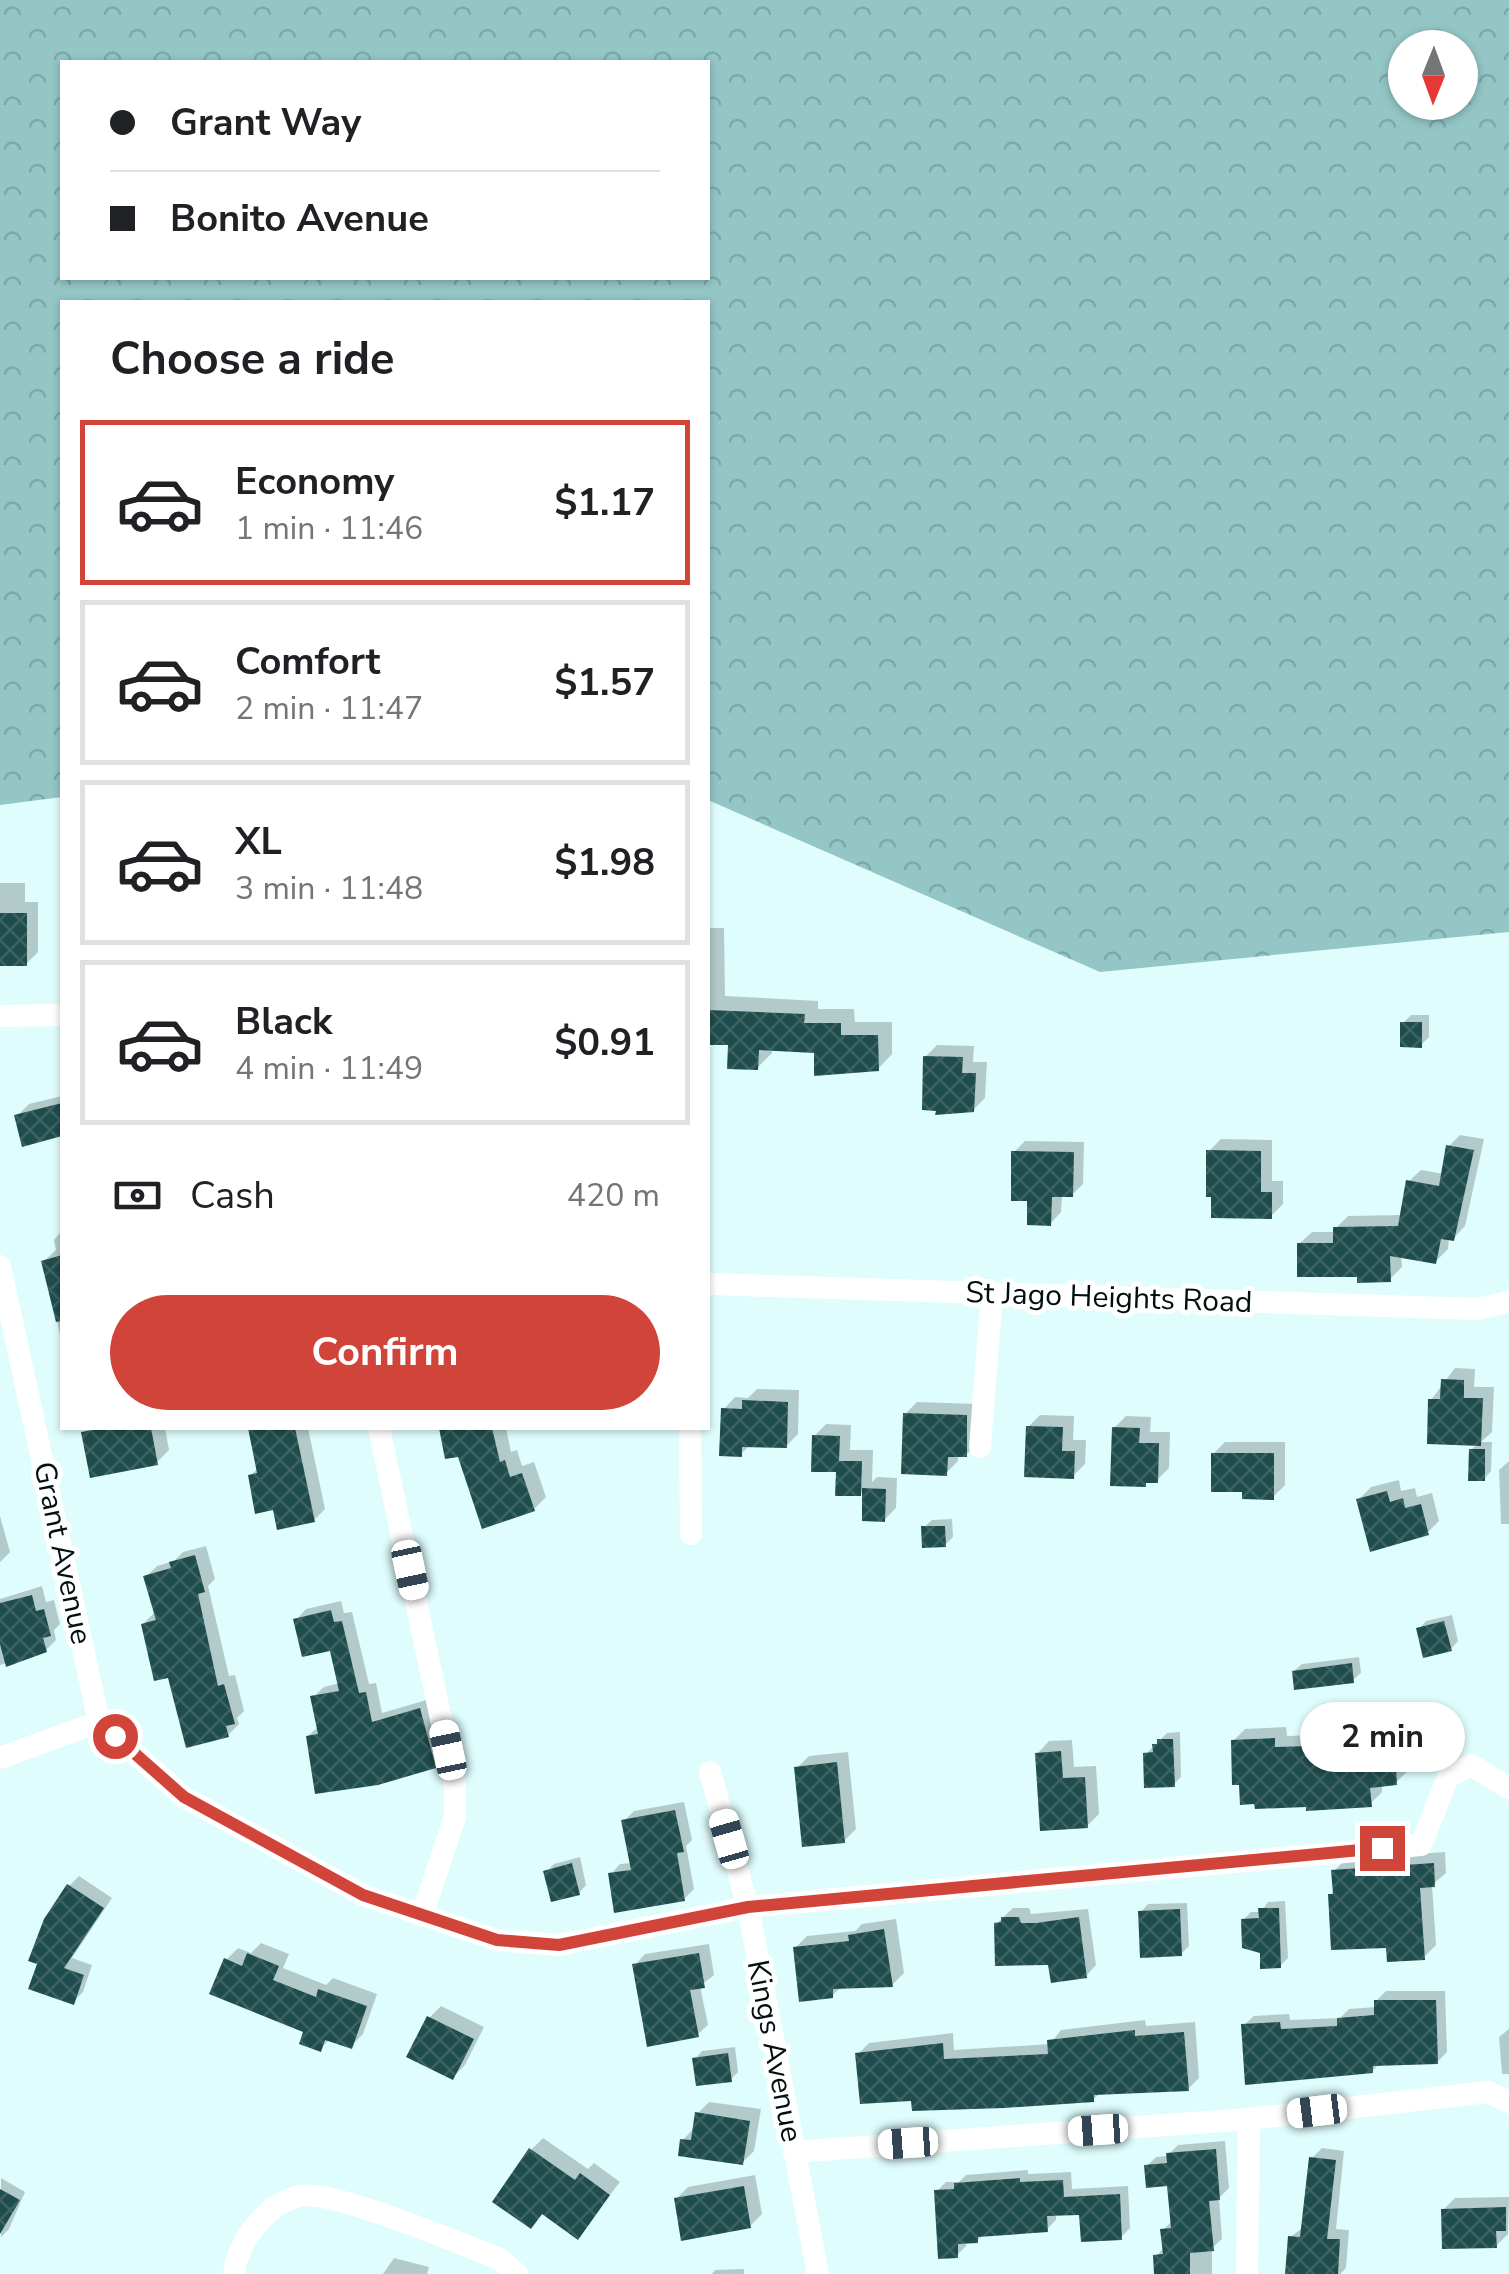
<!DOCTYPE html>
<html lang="en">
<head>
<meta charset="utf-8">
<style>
  :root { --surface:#fff; --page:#f2f2f2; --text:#202124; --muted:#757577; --line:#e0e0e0; --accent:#d1443a }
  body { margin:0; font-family:"Nunito Sans",sans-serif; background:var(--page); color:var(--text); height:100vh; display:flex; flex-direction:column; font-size:38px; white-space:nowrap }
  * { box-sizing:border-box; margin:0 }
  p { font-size:32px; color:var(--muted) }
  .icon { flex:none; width:55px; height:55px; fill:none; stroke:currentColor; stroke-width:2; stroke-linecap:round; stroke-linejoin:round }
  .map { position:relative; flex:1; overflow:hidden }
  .details { position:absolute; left:60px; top:300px; width:650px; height:1130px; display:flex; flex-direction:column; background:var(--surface); border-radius:0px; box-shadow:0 2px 8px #0004 }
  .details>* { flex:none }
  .top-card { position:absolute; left:60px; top:60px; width:650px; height:220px; border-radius:0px; box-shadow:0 2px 8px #0004; display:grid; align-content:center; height:220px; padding:0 50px; background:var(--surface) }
  .needle { width:65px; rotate:181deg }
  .fabs { position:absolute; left:1388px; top:30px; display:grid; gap:20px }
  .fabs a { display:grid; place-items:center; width:90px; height:90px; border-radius:50%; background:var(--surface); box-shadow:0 2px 8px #0004; font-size:50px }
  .end { position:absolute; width:45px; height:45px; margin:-22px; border:12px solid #d1443a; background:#fff; box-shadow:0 0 0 5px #fff }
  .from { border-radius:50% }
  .bubble { position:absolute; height:70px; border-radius:35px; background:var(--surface); box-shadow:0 2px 8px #0004; font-size:32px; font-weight:700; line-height:70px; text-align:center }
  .car { position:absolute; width:30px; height:60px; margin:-30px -15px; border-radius:12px; box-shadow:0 0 8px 2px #0007; background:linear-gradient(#fff 24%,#345 0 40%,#fff 0 76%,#345 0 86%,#fff 0) }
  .top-card b { display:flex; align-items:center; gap:35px; height:95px; font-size:38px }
  .top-card b+b { border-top:2px solid var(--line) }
  .top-card i { width:25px; height:25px; background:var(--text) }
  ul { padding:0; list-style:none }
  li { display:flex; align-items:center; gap:30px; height:165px; margin:0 20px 15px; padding:0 30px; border:5px solid var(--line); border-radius:0px }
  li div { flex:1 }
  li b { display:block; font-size:38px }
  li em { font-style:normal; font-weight:700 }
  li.on { border-color:var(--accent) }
  li>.icon { width:90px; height:90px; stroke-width:1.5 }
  h2 { padding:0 50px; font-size:45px; line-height:120px }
  .pay { display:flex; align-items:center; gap:25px; height:110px; padding:0 50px; font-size:38px }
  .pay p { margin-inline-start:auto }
  .button { display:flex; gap:20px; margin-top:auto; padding:20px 50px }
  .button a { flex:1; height:115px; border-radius:60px; background:var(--accent); color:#fff; font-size:40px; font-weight:700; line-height:115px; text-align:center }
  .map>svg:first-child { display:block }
  .forest { fill:url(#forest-crowns); fill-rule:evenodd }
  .shadow { fill:#0003 }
  .building { fill:url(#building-cross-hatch) }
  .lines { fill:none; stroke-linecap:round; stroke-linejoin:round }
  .minor { stroke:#fff; stroke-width:22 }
  .route { stroke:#d1443a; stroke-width:12 }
  .labels { text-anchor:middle; stroke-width:10; stroke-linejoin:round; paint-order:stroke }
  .street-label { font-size:30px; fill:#010f0f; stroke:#fff }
</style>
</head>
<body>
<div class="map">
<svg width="1509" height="2274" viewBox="0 0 1509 2274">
  <defs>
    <pattern id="forest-crowns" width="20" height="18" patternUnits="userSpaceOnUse" patternTransform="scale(2.5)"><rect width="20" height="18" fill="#94c6c6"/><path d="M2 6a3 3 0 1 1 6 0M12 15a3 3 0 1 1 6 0" fill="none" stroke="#7ea9a9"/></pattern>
    <pattern id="building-cross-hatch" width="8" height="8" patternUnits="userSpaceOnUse" patternTransform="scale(2.5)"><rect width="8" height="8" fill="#1f4d4d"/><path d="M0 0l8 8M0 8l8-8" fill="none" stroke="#3d6262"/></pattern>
  </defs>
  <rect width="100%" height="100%" fill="#e0fdfd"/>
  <!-- forest -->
  <path class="forest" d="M0 0H1509V932L1100 972 708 800V302H62V797L0 805ZM1405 48H1460V102H1405ZM62 62H708V278H62Z"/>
  <!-- shadow -->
  <path class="shadow" d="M0 883H25V902H38V952L26 964H0Z
    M708 928H724L725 996 818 1001V1009H854L855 1022H892V1054L878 1069 816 1050 772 1048V1053L757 1068 730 1042H708Z
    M1411 1015H1429V1037L1421 1045 1403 1023Z
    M937 1045 974 1046 973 1062H987L985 1098 973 1110 925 1057Z
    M62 1096V1134L24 1144 17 1116 29 1104Z
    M1460 1135 1484 1139 1465 1226 1453 1239 1449 1238 1448 1249 1436 1261 1401 1255 1402 1267 1390 1279 1359 1274 1299 1244 1312 1232H1335L1336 1228 1348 1216 1403 1215 1408 1182 1421 1170 1444 1174 1448 1147Z
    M1221 1139 1272 1140V1181H1283V1204L1271 1216 1209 1151Z
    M1025 1141 1084 1142 1083 1184 1072 1195H1062L1061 1212 1050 1224 1030 1198 1014 1152Z
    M62 1231V1344L44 1261 56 1250 54 1240Z
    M1455 1368 1475 1369 1474 1387H1494L1492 1432 1481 1442H1492L1491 1471 1484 1479 1471 1450 1477 1444 1431 1400Z
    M757 1389 799 1390 798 1434 786 1446 750 1445 741 1454 723 1410 735 1397 748 1398Z
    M917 1402 978 1404V1443L966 1455H958V1461L946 1473 905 1414Z
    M1040 1415 1074 1416 1073 1440H1086L1085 1464 1073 1476 1028 1427Z
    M1126 1416 1151 1417 1150 1432H1170L1169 1468 1157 1480H1149L1145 1484 1114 1428Z
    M826 1424 851 1425 850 1450H873L872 1482 877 1477 897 1478 896 1508 884 1520 865 1489 860 1494 814 1436Z
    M89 1428H165L169 1450 157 1462 84 1433Z
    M251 1428H308L325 1509 314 1520 275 1507 250 1476 259 1467Z
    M441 1428H506L511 1452 517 1450 522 1466 534 1462 546 1497 534 1509 459 1454 447 1456Z
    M1225 1442H1285V1485L1273 1497 1244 1489 1213 1454Z
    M1509 1461V1524H1501L1499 1470Z
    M1399 1480 1401 1491 1415 1488 1417 1497 1432 1493 1439 1521 1427 1533 1359 1499 1371 1487Z
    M0 1516 10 1552 0 1562Z
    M952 1519 953 1537 945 1545 924 1527 932 1520Z
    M206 1546 215 1579 208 1586 229 1676 235 1675 244 1711 237 1718 239 1724 228 1735 170 1675 143 1624 154 1613 146 1577 157 1566 174 1561 183 1552Z
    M42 1586 46 1602 54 1600 60 1624 54 1630 56 1640 46 1650 0 1665V1599Z
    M341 1601 344 1613 352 1612 369 1684 376 1683 382 1713 430 1699 445 1755 435 1765 308 1736 319 1726 313 1697 324 1687 340 1683 332 1648 296 1620 306 1609Z
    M1452 1615 1458 1641 1451 1649 1419 1629 1426 1621Z
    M1359 1657 1361 1673 1353 1680 1294 1671 1302 1664Z
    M1405 1722 1408 1771 1395 1783 1382 1784V1792L1370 1804 1233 1741 1245 1729 1286 1727 1287 1736 1321 1735 1322 1740 1348 1739 1360 1727Z
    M1180 1732 1181 1777 1174 1784 1146 1754 1167 1733Z
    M1072 1740 1074 1767 1096 1766 1099 1814 1087 1826 1037 1754 1049 1741Z
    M848 1752 856 1829 844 1841 797 1768 809 1756Z
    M684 1802 692 1840 686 1846 694 1889 684 1899 611 1874 620 1864 632 1863 624 1821 634 1811Z
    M1445 1852 1446 1873 1432 1885 1436 1945 1424 1957 1389 1945 1330 1895 1335 1890 1334 1871 1346 1859Z
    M580 1857 586 1885 579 1893 546 1872 554 1864Z
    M79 1876 112 1898 72 1958 92 1965 83 1992 73 2002 31 1987 69 1886Z
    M1285 1901 1288 1958 1280 1966 1262 1951 1243 1920 1251 1912H1261L1268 1902Z
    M1187 1903 1189 1946 1181 1954 1141 1912 1148 1904Z
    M1013 1908H1029L1031 1914 1088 1909 1096 1965 1086 1976 1051 1962 996 1924Z
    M896 1919 904 1973 892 1985 841 1987 832 1996 795 1948 807 1936 855 1931 862 1924Z
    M261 1943 289 1954 283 1968 326 1985 333 1978 377 1994 363 2034 351 2046 330 2039 320 2049 306 2030 226 1960 238 1948 251 1953Z
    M709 1944 714 1975 700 1986 708 2025 697 2035 635 1965 645 1954Z
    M1386 1991H1445L1447 2052 1437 2062 1380 2063 1372 2071 1244 2025 1254 2016 1289 2014 1290 2020 1340 2018 1349 2009 1376 2007V2001Z
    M441 2006 484 2027 465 2065 453 2077 429 2018Z
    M1145 2020 1146 2026 1195 2022 1199 2078 1188 2089 1100 2093 1093 2100 914 2098 858 2054 869 2043 953 2033 954 2050 1050 2044 1061 2030Z
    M1509 2029V2074H1502L1499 2037Z
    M735 2047 738 2072 731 2079 695 2059 702 2051Z
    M709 2102 761 2109 754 2151 742 2163 683 2140 695 2127 697 2114Z
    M543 2138 588 2169 594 2163 620 2182 578 2236 544 2212 531 2226V2150Z
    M1225 2141 1229 2188 1219 2198 1222 2239 1212 2248V2274H1156V2256L1165 2247 1163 2230 1173 2220 1169 2184 1147 2166 1156 2157 1167 2156 1178 2145Z
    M1322 2148 1344 2151 1336 2229 1349 2230 1346 2268 1340 2274H1288L1290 2237 1304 2227 1312 2158Z
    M1028 2170V2174L1071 2172 1072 2189 1128 2186 1130 2228 1121 2237 1082 2212 1056 2213V2220L1047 2229 983 2234 977 2241H966V2246L957 2255 937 2191 946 2182H959L966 2175Z
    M755 2175 762 2214 750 2226 676 2199 688 2187Z
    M1 2178 25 2192 9 2229 1 2237Z
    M1509 2197 1508 2234 1496 2246 1443 2210 1455 2198Z
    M394 2258 429 2267 427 2274H383Z
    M744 2269V2274H712L715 2270Z"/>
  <!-- building -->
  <path class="building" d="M0 913H27V966H0Z
    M708 1010 805 1014 804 1023H841V1035H878L879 1071 814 1076V1053L759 1050 758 1070 727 1069 728 1045H708Z
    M1400 1022H1422V1048L1400 1047Z
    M923 1056 963 1057 962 1073H976L974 1112 935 1115 936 1111 922 1110Z
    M62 1103V1136L22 1147 14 1115Z
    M1446 1145 1474 1150 1454 1241 1441 1239 1436 1264 1390 1256 1391 1282 1357 1283V1277H1297V1243H1333V1227L1398 1226 1406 1180 1439 1186Z
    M1206 1150 1261 1151V1192H1272V1219L1211 1218V1197H1206Z
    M1011 1151 1074 1152 1073 1197H1052L1051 1226 1027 1225V1201H1011Z
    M62 1255V1321L56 1322 41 1261Z
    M1441 1379 1464 1380V1398H1483L1481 1446 1427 1444 1428 1399H1440Z
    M742 1400 788 1402 787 1448 742 1447V1457L719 1456 721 1408 742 1409Z
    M903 1413 967 1415V1457H948L947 1476 901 1474Z
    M1026 1426 1063 1427 1062 1451H1075L1074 1479 1024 1477Z
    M1112 1427 1140 1428 1139 1443H1159L1158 1483H1146V1487L1110 1486Z
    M106 1428H151L158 1465 90 1478 81 1432Z
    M248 1428H295L315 1522 277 1530 273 1510 255 1514 248 1475 257 1473Z
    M439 1428H492L500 1462 505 1460 510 1477 522 1473 535 1511 482 1529 458 1457 445 1459Z
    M812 1435 840 1436 839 1461H862L861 1496H835L836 1472H811Z
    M1469 1449H1485V1481H1468Z
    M1211 1453H1274V1500L1242 1499V1492H1211Z
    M862 1488 886 1489 885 1522 862 1521Z
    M1387 1491 1390 1502 1403 1498 1405 1508 1421 1504 1429 1535 1370 1552 1356 1499Z
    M921 1526H945L946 1547 922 1548Z
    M195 1555 205 1592 198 1594 218 1686 224 1684 235 1724 226 1726 229 1737 186 1748 168 1678 154 1681 141 1624 156 1620 143 1576 171 1568 169 1562Z
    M32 1595 36 1611 44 1609 51 1636 43 1638 47 1652 6 1667 0 1644V1603Z
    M331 1610 334 1622 342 1621 359 1693 366 1692 372 1722 420 1708 436 1768 378 1785 315 1794 306 1736 318 1734 310 1696 339 1691 330 1651 302 1657 293 1619Z
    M1444 1621 1452 1651 1423 1658 1416 1628Z
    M1352 1663 1354 1683 1294 1690 1292 1671Z
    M1394 1733 1397 1785 1370 1788 1372 1807 1306 1811V1807L1255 1809 1254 1804 1240 1805 1239 1785H1232L1231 1740 1275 1738V1747L1310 1746V1751L1347 1750 1346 1738Z
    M1157 1739H1173L1175 1787 1144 1788 1143 1753 1153 1752 1152 1744H1157Z
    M1061 1751 1063 1778 1085 1777 1088 1828 1040 1831 1035 1753Z
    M837 1762 845 1843 802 1847 794 1767Z
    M675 1810 684 1852 677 1853 685 1901 614 1913 608 1873 631 1870 621 1820Z
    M572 1863 580 1895 551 1902 543 1871Z
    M1434 1863 1435 1887 1420 1888 1425 1960 1387 1962 1386 1948 1331 1950 1328 1894H1333L1331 1870Z
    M67 1884 104 1908 64 1968 84 1975 74 2005 28 1989 37 1964 28 1961 44 1919Z
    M1258 1908H1279L1281 1968 1260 1969V1953L1242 1948 1241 1919 1259 1918Z
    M1180 1909 1182 1956 1140 1958 1138 1911Z
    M1001 1917H1019L1021 1923H1036L1079 1917 1087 1978 1051 1983 1048 1965 995 1966 994 1923 1001 1922Z
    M884 1929 893 1987 833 1989V1998L799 2002 793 1947 849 1941 848 1935Z
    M247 1953 279 1966 273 1980 316 1997 318 1989 367 2006 352 2049 325 2040 321 2052 299 2044 303 2032 209 1994 224 1958 242 1966Z
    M699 1953 705 1988 690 1990 699 2037 647 2047 632 1964Z
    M1374 2000H1436L1438 2064 1373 2066V2073L1245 2085 1241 2024 1280 2022 1281 2029 1337 2026V2018L1374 2015Z
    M427 2016 474 2039 453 2080 406 2057Z
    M1135 2030V2036L1184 2032 1189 2091 1094 2095V2102L1004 2108 912 2111 911 2101 860 2104 855 2053 943 2043 944 2059 1048 2054 1047 2040Z
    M728 2053 732 2082 696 2086 692 2058Z
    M695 2112 750 2121 743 2165 678 2156 680 2139 691 2140Z
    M529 2148 575 2180 580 2173 610 2195 578 2240 542 2214 531 2229 492 2202Z
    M1216 2149 1220 2200 1209 2201 1214 2251 1190 2253V2274H1154L1153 2255 1163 2254 1160 2229 1171 2228 1167 2186 1146 2188 1144 2165 1167 2163 1166 2153Z
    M1309 2157 1336 2160 1327 2239H1340L1338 2274H1285L1288 2236 1300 2237Z
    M1020 2178V2182L1063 2180 1064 2197 1120 2194 1122 2240 1081 2242 1079 2215 1047 2216 1048 2232 978 2237V2243L958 2244V2258L938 2259 934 2190 954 2189V2183Z
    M744 2186 751 2228 681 2241 674 2198Z
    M0 2189 20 2200 0 2234Z
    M1506 2207V2231H1496L1497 2248 1442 2249 1441 2209Z"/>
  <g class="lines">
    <!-- minor -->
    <path class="minor" d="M0 1016 62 1015
      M0 1266 99 1722
      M708 1284 1476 1309 1509 1302
      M379 1428 455 1785V1817L422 1916
      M690 1428 691 1534
      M980 1447 992 1293
      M0 1758 99 1722 184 1797 363 1895 497 1940 559 1945 748 1907 1421 1845 1448 1777 1471 1765 1509 1788
      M710 1772 748 1907 818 2274
      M794 2152 1249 2119 1488 2092 1509 2102
      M234 2274C237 2242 267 2203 300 2196 332 2189 460 2244 498 2258L517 2274
      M1247 2274 1249 2119"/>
  </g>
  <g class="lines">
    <!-- route -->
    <path class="route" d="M115 1736 184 1797 363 1895 497 1940 559 1945 748 1907 1382 1848"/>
  </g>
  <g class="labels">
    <!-- street labels -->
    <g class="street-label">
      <text transform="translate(1109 1297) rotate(2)" y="10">St Jago Heights Road</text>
      <text transform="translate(63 1553) rotate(78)" y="10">Grant Avenue</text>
      <text transform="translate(775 2051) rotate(79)" y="10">Kings Avenue</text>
    </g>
  </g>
</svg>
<div class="fabs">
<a><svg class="needle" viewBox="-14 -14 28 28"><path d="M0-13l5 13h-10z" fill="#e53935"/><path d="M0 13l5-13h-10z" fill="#757577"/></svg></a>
</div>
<i class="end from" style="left:115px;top:1736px"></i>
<i class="end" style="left:1382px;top:1848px"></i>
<div class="bubble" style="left:1300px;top:1702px;width:165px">2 min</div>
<i class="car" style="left:410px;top:1570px;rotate:168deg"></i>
<i class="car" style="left:448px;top:1750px;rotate:348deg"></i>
<i class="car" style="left:729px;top:1839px;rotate:344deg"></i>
<i class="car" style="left:1317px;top:2111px;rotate:263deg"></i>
<i class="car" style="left:1098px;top:2130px;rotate:266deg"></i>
<i class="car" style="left:908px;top:2143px;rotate:266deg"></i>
<div class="top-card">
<b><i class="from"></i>Grant Way</b>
<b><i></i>Bonito Avenue</b>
</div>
<section class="details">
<h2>Choose a ride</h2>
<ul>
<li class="on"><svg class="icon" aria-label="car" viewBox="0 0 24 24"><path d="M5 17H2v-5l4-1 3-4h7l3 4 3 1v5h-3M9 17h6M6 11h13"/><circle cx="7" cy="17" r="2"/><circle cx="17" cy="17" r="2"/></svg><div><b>Economy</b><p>1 min · 11:46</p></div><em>$1.17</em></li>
<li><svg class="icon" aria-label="car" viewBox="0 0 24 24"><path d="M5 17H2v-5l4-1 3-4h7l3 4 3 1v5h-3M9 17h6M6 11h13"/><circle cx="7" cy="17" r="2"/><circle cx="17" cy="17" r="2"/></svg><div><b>Comfort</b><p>2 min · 11:47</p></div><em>$1.57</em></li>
<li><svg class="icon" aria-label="car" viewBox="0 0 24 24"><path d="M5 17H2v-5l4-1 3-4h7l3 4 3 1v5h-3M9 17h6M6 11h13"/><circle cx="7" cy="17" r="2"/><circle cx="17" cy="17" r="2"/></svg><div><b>XL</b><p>3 min · 11:48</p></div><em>$1.98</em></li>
<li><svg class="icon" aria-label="car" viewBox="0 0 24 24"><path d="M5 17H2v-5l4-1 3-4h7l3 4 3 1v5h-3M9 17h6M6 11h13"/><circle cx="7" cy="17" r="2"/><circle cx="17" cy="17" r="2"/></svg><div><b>Black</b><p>4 min · 11:49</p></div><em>$0.91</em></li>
</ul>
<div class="pay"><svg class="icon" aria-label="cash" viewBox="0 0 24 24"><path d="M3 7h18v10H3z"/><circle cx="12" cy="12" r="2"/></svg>Cash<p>420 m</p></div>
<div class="button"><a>Confirm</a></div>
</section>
</div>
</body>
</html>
